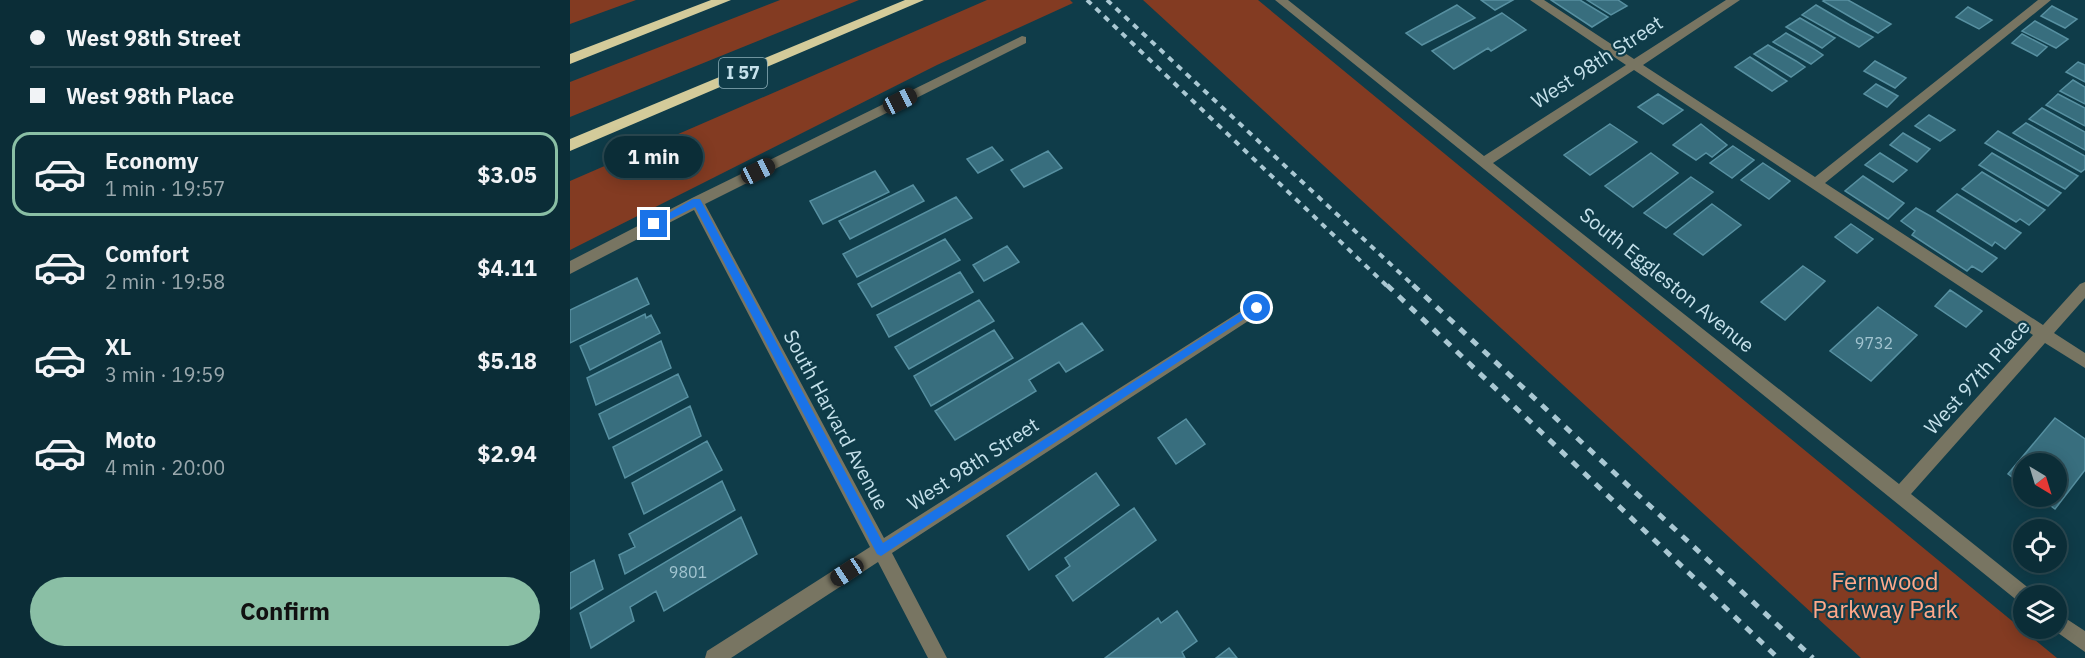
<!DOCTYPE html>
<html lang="en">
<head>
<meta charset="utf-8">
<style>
  :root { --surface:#0b2d37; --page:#193942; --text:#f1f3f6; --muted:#9aa8ad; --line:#2b4952; --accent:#8abfa5 }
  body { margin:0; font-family:"IBM Plex Sans",sans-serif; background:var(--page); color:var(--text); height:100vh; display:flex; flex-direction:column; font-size:22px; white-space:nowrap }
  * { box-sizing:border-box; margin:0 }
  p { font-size:20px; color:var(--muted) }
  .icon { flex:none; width:33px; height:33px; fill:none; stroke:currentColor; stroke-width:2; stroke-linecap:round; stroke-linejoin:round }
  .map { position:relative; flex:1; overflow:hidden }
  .panel { display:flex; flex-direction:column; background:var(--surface); width:570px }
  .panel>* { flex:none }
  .top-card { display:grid; align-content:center; height:132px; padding:0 30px; background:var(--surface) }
  .needle { width:39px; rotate:142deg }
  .controls { position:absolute; left:1443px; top:453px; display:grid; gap:12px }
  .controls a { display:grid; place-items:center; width:54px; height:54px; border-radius:50%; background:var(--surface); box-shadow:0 3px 15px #0003,0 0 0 2px var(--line); font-size:30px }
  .end { position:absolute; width:27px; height:27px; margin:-14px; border:8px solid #1a73e8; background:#fff; box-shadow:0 0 0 3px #fff }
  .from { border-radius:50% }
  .bubble { position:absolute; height:42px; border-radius:21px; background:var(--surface); box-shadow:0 3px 15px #0003,0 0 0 2px var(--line); font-size:20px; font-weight:700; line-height:42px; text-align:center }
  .car { position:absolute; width:18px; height:36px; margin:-18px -9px; border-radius:8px; box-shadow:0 0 4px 2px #0007; background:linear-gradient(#222 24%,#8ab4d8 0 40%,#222 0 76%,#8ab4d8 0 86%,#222 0) }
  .top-card b { display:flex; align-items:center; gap:21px; height:57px; font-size:22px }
  .top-card b+b { border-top:2px solid var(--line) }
  .top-card i { width:15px; height:15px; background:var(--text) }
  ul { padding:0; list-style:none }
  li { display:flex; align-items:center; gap:18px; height:84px; margin:0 12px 9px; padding:0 18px; border:3px solid transparent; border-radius:18px }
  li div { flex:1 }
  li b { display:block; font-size:22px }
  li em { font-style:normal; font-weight:700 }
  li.on { border-color:var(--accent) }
  li>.icon { width:54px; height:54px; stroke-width:1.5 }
  .cta { display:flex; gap:12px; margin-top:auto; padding:12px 30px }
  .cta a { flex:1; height:69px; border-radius:36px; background:var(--accent); color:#111; font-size:24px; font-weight:700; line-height:69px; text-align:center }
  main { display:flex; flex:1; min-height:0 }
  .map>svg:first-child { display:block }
  .green { fill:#833b22 }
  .building { fill:#386e7e; stroke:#5790a1; stroke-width:1.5 }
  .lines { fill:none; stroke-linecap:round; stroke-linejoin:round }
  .minor { fill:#787562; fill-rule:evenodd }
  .highway { fill:#d3cb9a; fill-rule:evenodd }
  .rail-far1 { stroke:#aac8d3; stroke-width:4; stroke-dasharray:6 6; stroke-linecap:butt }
  .rail { stroke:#aac8d3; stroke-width:5; stroke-dasharray:8 8; stroke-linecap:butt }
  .route { fill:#1a73e8 }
  .labels { text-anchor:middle; stroke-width:4.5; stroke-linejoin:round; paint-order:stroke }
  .number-label { font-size:16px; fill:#a2c4d0 }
  .shield { fill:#0f3c49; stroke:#8eb0ba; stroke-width:1.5 }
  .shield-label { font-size:18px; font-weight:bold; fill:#c5e1eb }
  .street-label { font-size:20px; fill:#c5e1eb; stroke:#0f3c49 }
  .near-park-label { font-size:24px; fill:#ffa88a; stroke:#0f3c49 }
</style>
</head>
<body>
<main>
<section class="panel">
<div class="top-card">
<b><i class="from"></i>West 98th Street</b>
<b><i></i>West 98th Place</b>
</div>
<ul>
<li class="on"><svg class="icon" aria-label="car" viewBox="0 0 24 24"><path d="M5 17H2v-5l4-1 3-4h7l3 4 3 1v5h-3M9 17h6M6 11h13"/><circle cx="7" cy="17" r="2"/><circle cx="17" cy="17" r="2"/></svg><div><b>Economy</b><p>1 min · 19:57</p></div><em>$3.05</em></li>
<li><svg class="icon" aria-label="car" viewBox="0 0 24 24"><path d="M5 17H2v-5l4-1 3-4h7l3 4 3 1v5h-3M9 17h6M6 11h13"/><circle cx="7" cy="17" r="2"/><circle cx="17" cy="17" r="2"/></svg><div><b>Comfort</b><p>2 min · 19:58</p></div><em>$4.11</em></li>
<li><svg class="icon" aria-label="car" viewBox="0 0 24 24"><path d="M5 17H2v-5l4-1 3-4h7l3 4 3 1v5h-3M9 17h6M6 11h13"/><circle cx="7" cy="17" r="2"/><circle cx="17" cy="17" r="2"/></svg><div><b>XL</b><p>3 min · 19:59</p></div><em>$5.18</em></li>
<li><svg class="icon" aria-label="car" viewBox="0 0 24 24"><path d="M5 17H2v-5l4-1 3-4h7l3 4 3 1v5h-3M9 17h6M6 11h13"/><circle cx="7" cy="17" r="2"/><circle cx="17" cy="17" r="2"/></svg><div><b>Moto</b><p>4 min · 20:00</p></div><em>$2.94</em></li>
</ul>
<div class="cta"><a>Confirm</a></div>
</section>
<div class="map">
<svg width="1515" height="658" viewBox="0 0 1515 658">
  <rect width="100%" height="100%" fill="#0f3c49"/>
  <!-- green -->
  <path class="green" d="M0 0H66L0 24Z
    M210 0H289L0 117V82Z
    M417 0H500L503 3 367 65 0 250V181Z
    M573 0H688L1487 658H1291Z"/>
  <!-- building -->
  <path class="building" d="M911 0H943L925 10Z
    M981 0H1010L1038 17 1022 27Z
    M1017 0H1048L1057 6 1041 15Z
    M1255 0H1278L1321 24 1308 33 1253 1Z
    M887 5 905 18 852 45 836 33Z
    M1246 5 1280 25 1303 37 1289 47 1232 15Z
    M1482 6 1507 19 1495 28 1471 16Z
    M1398 7 1422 20 1409 29 1386 17Z
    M932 13 956 30 921 51 918 48 884 69 862 51Z
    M1230 18 1263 37 1265 38 1252 48 1216 27Z
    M1465 21 1498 39 1486 48 1452 31Z
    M1216 33 1244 49 1253 55 1241 64 1203 42Z
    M1452 34 1477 47 1467 56 1442 43Z
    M1198 45 1226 61 1235 67 1221 77 1184 54Z
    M1180 57 1206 74 1217 81 1202 91 1165 67Z
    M1305 61 1336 78 1325 88 1294 71Z
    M1508 62 1515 65V82L1496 72Z
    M1503 80 1515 87V104L1490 91Z
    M1306 84 1328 96 1317 107 1294 94Z
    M1088 94 1113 110 1093 124 1068 107Z
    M1488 94 1515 108V126L1476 105Z
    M1472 108 1515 132V150L1459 119Z
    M1359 115 1385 130 1370 141 1345 126Z
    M1456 123 1515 156V169L1511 172 1443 133Z
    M1040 124 1067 142 1020 175 994 155Z
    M1131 124 1157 145 1142 157 1136 153 1126 160 1103 145Z
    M1428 131 1508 176 1495 189 1415 143Z
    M1333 133 1360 149 1347 162 1320 145Z
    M1163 146 1184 160 1162 178 1140 163Z
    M422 147 433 160 408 173 397 159Z
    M478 151 492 168 454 187 441 170Z
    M1081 153 1108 173 1063 207 1035 186Z
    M1310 153 1337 170 1323 182 1295 165Z
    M1422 153 1491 193 1478 206 1409 165Z
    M1193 163 1220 181 1199 199 1171 180Z
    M305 171 319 192 253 224 240 201Z
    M1412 172 1475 210 1459 225 1450 219 1446 222 1392 189Z
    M1293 176 1334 203 1318 219 1275 191Z
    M1121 177 1143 192 1096 228 1074 213Z
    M343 185 354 201 280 239 269 221Z
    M1387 194 1451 233 1435 249 1425 242 1422 246 1367 211Z
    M386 197 402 218 287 277 273 254Z
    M1142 204 1171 225 1133 255 1104 234Z
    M1346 208 1362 217 1427 258 1412 272 1402 266 1397 271 1342 235 1345 231 1331 221Z
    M1281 224 1303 239 1287 253 1265 237Z
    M375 239 390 260 302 307 288 284Z
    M437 246 449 262 414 281 403 265Z
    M1233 266 1255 281 1215 320 1191 302Z
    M390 272 403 292 319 337 307 315Z
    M67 278 79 304 0 343V310Z
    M1380 290 1412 311 1396 327 1365 306Z
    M409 300 424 321 339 369 325 347Z
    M1308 307 1347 335 1301 381 1260 351Z
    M75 314 76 318 81 315 90 333 20 370 10 346Z
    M512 323 533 350 496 372 489 362 459 380 466 391 385 440 365 411Z
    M424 330 443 358 361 406 344 376Z
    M91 341 101 368 26 405 17 378Z
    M108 374 118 397 39 439 29 414Z
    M120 406 131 436 55 478 43 447Z
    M1485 418 1515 439V470L1485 509 1468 496H1486V464H1454V486L1438 474Z
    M616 419 635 444 606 464 588 438Z
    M137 441 152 470 74 514 62 483Z
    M526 473 549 505 459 570 437 536Z
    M152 481 165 510 55 574 49 555 65 547 59 534Z
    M564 508 586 540 503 601 486 576 500 566 495 558Z
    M171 517 187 554 94 611 86 591 60 607 64 621 21 648 10 613Z
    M24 560 33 589 0 609V573Z
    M607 611 627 641 612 652 615 658H535L588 618 591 623Z
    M659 648 667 658H646Z"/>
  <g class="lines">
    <!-- minor -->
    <path class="minor" d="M705 0H718L914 156 1056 65 960 0H974L1064 59 1156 0H1170L1073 65 1245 177 1468 0H1481L1255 183 1473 325 1510 284 1515 282V298L1484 333 1515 353V368L1475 343 1341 494 1461 590 1464 596H1454V604L1449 602ZM1064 70 1463 335 1329 484 923 163Z
      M452 36 456 37V43L135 204 314 538 682 304H692L694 308 692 312 322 553 377 658H358L308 562 161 658H135L137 651 300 547 124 210 0 274V261L122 198Z
      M1486 612 1515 631V652L1481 628H1486Z"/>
    <!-- highway -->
    <path class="highway" d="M141 0H161L0 64V54Z
      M335 0H354L0 151V139Z"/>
    <!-- rail-far1 -->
    <path class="rail-far1" d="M517 0 818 287
      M537 0 845 287"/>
    <!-- rail -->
    <path class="rail" d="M817 285 1208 658
      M843 285 1243 658"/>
  </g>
  <!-- route -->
  <path class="route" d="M123 199H130L313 543 683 305 687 304 691 308 311 556 307 554 125 207 87 226 80 224Z"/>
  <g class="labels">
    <!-- number labels -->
    <g class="number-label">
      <text x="1304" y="349">9732</text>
      <text x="118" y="578">9801</text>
    </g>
    <!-- shield labels -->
    <rect class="shield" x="149" y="58" width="48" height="30" rx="4.5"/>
    <g class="shield-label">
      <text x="173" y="79">I 57</text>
    </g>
    <!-- street labels -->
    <g class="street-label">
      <text transform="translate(1027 62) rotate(-33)" y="7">West 98th Street</text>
      <text transform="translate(1097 280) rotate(39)" y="7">South Eggleston Avenue</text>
      <text transform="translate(1407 377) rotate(-48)" y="7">West 97th Place</text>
      <text transform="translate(266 420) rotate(62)" y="7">South Harvard Avenue</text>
      <text transform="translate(403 464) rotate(-33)" y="7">West 98th Street</text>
    </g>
    <!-- near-park labels -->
    <g class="near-park-label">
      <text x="1315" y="590">Fernwood<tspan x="1315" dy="28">Parkway Park</tspan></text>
    </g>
  </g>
</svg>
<div class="controls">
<a><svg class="needle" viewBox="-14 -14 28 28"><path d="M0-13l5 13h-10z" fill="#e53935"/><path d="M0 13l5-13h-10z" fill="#9aa8ad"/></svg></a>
<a><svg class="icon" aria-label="locate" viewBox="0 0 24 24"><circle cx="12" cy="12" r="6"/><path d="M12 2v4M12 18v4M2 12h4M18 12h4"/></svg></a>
<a><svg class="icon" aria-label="layers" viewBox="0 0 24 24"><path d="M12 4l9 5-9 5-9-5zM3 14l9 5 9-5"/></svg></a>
</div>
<i class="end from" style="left:687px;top:308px"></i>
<i class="end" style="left:84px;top:224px"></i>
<div class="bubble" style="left:34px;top:136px;width:99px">1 min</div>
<i class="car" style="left:330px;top:101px;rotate:63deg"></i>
<i class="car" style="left:188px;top:171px;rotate:64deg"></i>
<i class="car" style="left:277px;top:572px;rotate:237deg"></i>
</div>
</main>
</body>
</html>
